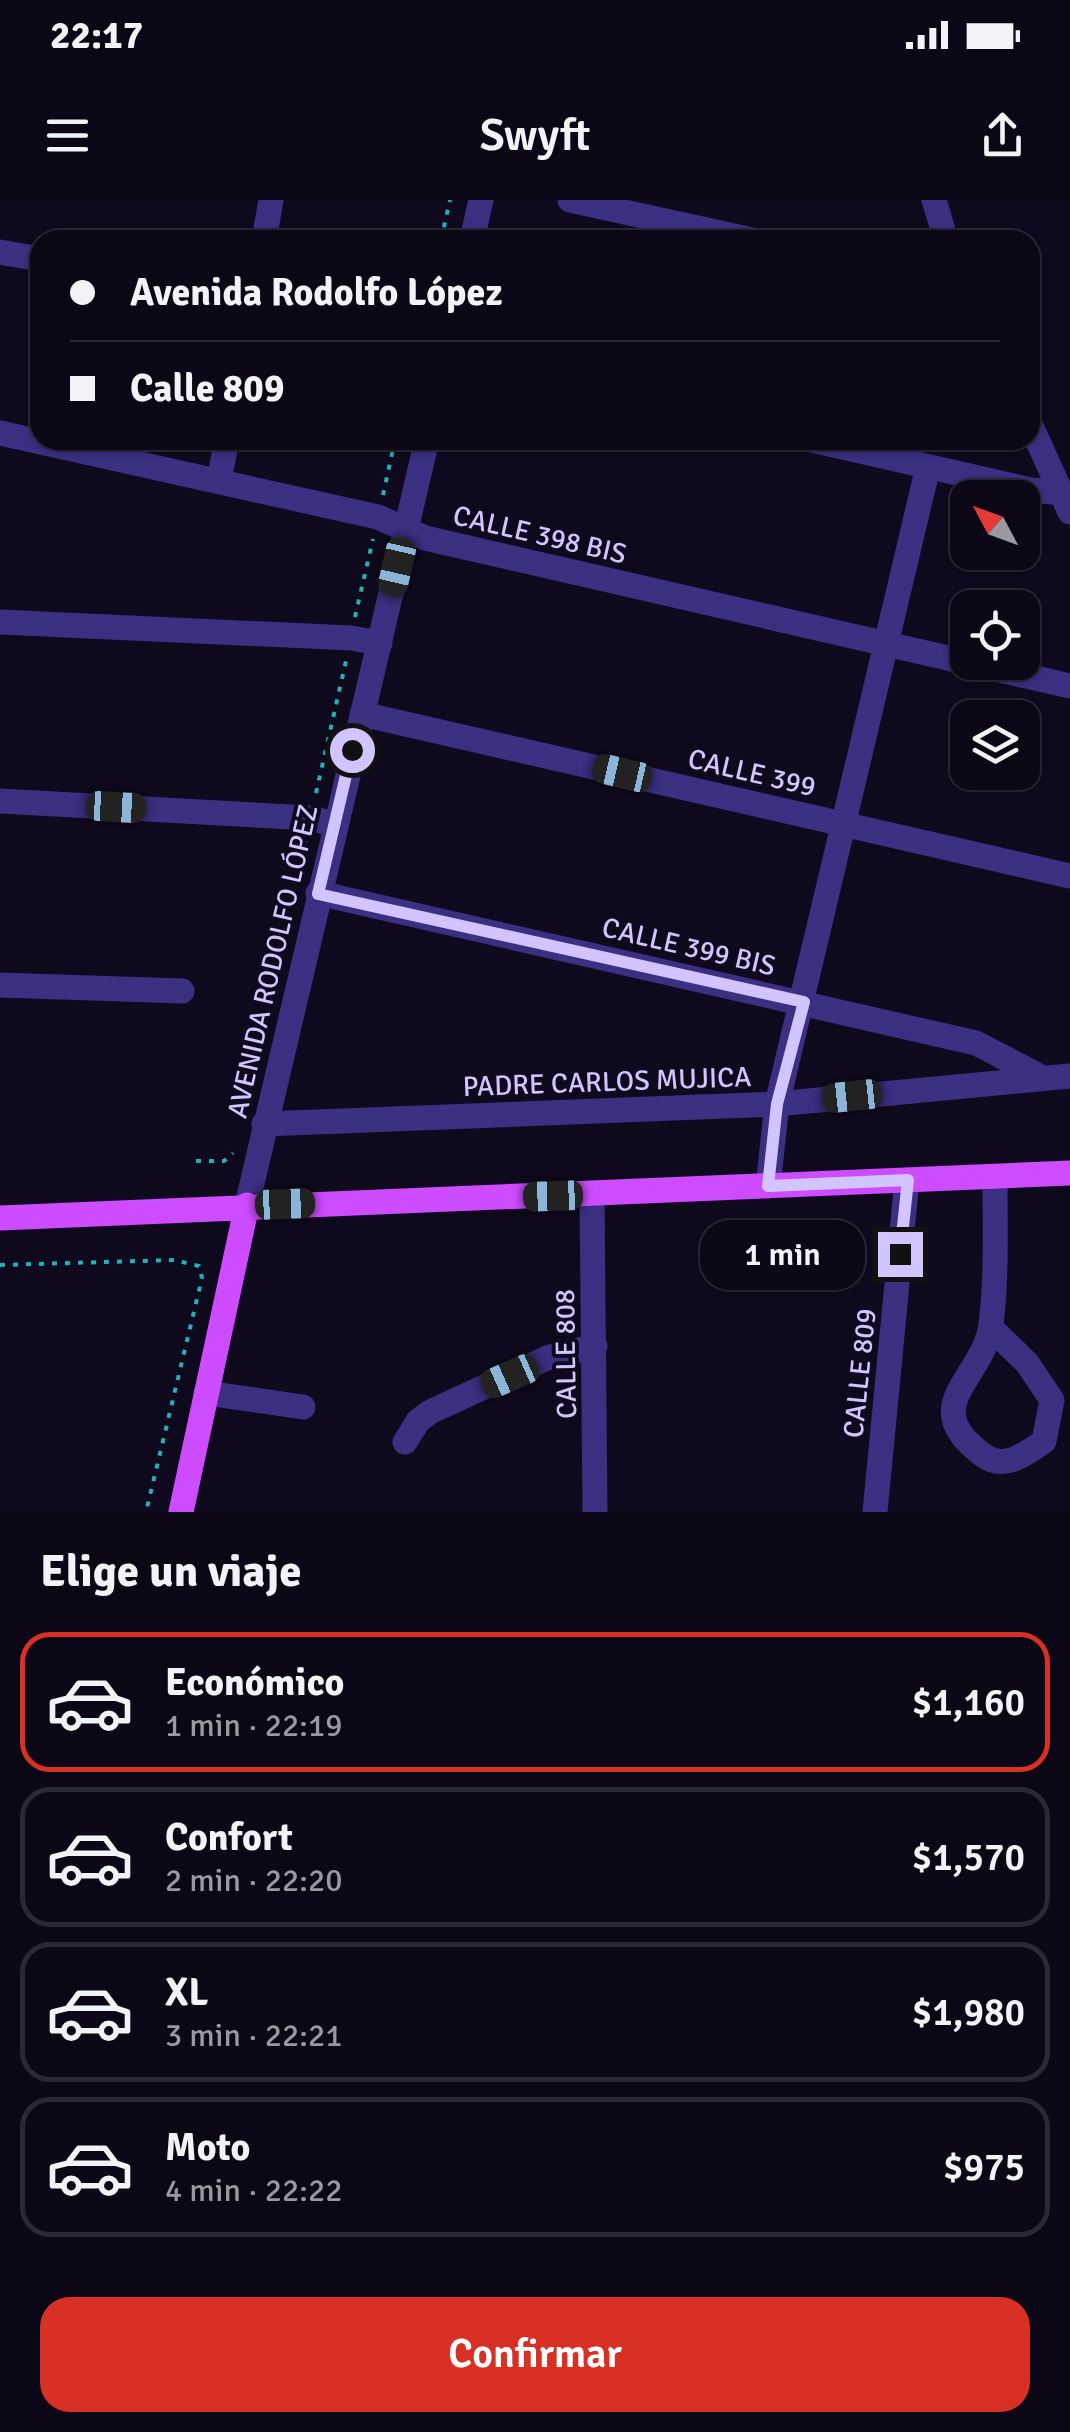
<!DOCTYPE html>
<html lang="es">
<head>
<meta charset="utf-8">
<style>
  :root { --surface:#0b0716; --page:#14101f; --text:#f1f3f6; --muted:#9a99a1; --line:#2b2835; --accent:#d93025 }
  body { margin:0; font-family:Signika,sans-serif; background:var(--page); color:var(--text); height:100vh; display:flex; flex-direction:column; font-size:38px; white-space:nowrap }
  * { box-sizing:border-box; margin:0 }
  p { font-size:32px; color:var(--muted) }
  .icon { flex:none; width:55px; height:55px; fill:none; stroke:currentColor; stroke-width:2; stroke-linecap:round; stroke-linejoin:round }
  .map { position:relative; height:1312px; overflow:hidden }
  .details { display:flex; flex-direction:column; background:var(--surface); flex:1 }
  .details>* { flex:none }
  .hud { position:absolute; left:30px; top:30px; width:1010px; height:220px; border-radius:30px; box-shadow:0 2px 8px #0004,0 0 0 2px var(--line); display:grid; align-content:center; height:220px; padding:0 40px; background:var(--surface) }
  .needle { width:65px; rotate:311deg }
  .buttons { position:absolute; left:950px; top:280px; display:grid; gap:20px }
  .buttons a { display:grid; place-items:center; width:90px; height:90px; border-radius:20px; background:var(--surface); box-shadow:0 2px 8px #0004,0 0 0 2px var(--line); font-size:50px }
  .end { position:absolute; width:45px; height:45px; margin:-22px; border:12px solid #d2c5ff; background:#111; box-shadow:0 0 0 5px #111 }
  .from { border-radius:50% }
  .bubble { position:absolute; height:70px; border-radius:30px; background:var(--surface); box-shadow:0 2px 8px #0004,0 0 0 2px var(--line); font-size:32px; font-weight:600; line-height:70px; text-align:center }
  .car { position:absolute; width:30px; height:60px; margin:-30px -15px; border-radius:12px; box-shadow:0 0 8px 2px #0007; background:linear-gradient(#222 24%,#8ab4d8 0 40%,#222 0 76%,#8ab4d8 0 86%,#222 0) }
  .hud b { display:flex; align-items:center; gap:35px; height:95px; font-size:38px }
  .hud b+b { border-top:2px solid var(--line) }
  .hud i { width:25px; height:25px; background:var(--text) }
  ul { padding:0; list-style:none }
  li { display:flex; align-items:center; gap:30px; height:140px; margin:0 20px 15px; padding:0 20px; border:5px solid var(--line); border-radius:30px }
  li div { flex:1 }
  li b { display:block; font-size:38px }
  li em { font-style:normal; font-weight:600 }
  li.selected { border-color:var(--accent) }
  li>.icon { width:90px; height:90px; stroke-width:1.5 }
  h2 { padding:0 40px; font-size:45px; line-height:120px }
  .action { display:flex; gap:20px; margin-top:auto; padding:20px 40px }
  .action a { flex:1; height:115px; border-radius:30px; background:var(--accent); color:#fff; font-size:40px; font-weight:600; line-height:115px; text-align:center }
  .status { display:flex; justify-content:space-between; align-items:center; height:70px; padding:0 50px; background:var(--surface); direction:ltr }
  .status svg { height:28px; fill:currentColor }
  header { display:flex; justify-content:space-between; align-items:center; height:130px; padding:0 40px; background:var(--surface); font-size:45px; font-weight:600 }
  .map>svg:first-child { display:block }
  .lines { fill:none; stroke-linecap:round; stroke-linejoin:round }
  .path { stroke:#20b3b8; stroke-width:4; stroke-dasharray:5 8; stroke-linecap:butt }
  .minor { stroke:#3a2f81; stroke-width:25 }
  .major { stroke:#ce4cff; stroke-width:25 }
  .route { stroke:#d2c5ff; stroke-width:12 }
  .labels { text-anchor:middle; stroke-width:8; stroke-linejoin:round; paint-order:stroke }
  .street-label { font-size:28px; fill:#d2c5ff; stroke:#0f091d }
</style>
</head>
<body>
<div class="status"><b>22:17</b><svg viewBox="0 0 49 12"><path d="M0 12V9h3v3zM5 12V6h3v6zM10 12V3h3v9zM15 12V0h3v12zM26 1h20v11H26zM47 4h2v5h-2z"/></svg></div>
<header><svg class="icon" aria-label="menu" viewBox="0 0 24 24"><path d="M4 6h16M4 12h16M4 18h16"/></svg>Swyft<svg class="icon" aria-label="share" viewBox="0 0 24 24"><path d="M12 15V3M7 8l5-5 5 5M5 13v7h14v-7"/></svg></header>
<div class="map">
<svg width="1070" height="1312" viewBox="0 0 1070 1312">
  <rect width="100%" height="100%" fill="#0f091d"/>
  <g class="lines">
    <!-- path -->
    <path class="path" d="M441 40 450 0
      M383 295 395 240
      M355 417 373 339
      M316 593 346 461
      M296 681 305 641
      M284 734 293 695
      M196 961H224L233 953
      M0 1065 174 1060 199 1066 202 1078 146 1312"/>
    <!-- minor -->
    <path class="minor" d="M570 0 752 40
      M934 0 946 40
      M264 40 271 0
      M472 40 481 0
      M0 52 40 59
      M1030 224 1070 312
      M0 233 378 317 425 338 1070 486
      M812 240 1031 290 1063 293
      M219 280 227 240
      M0 422 351 438 380 443
      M362 514 1070 676
      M0 601 310 618 334 624
      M318 693 976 843 1041 877
      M0 785 182 791
      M264 924 777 904 1070 876
      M768 986 777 904 928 267
      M592 996 595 1312
      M247 1005 427 240
      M991 1128 1027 1163 1052 1200 1044 1241C1026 1254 1004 1271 983 1255 915 1205 984 1179 991 1124 997 1076 995 1026 995 978
      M206 1193 303 1207
      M405 1242 418 1221 430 1212 547 1158 595 1146
      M875 1312 907 980"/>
    <!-- major -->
    <path class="major" d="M0 1018 1070 973
      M181 1312 247 1005"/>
  </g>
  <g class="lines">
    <!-- route -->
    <path class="route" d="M352 550 318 694 804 802 777 904 768 986 908 980 900 1054"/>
  </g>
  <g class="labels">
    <!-- street labels -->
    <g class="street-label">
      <text transform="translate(540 334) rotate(13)" y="10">CALLE 398 BIS</text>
      <text transform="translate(752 572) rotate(13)" y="10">CALLE 399</text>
      <text transform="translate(689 746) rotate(13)" y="10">CALLE 399 BIS</text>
      <text transform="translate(272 761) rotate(-77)" y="10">AVENIDA RODOLFO LÓPEZ</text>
      <text transform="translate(607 881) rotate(-2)" y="10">PADRE CARLOS MUJICA</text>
      <text transform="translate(565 1154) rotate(-91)" y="10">CALLE 808</text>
      <text transform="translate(859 1173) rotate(-84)" y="10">CALLE 809</text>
    </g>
  </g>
</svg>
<div class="buttons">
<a><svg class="needle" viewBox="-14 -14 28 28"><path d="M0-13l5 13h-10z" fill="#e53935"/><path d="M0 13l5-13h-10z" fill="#9a99a1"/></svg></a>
<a><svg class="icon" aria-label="locate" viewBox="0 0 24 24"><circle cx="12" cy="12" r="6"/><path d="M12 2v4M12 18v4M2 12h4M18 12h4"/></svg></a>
<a><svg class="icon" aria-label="layers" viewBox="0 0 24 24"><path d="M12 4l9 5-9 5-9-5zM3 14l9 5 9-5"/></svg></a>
</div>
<i class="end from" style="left:352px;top:550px"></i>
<i class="end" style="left:900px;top:1054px"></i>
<div class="bubble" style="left:700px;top:1020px;width:165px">1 min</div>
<i class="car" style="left:397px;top:367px;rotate:193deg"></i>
<i class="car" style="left:622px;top:573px;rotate:283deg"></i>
<i class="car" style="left:116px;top:607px;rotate:93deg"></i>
<i class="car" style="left:852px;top:896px;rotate:264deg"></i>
<i class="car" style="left:553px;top:996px;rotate:268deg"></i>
<i class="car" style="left:285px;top:1004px;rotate:88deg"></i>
<i class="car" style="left:510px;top:1176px;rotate:246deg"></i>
<div class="hud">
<b><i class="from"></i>Avenida Rodolfo López</b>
<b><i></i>Calle 809</b>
</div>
</div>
<section class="details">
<h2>Elige un viaje</h2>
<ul>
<li class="selected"><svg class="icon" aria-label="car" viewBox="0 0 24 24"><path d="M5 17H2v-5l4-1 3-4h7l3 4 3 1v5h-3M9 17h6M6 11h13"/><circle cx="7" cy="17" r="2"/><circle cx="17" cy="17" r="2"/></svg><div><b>Económico</b><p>1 min · 22:19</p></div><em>$1,160</em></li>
<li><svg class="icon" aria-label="car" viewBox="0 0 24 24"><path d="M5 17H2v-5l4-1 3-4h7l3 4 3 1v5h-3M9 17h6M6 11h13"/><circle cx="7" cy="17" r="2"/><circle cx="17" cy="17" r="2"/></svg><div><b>Confort</b><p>2 min · 22:20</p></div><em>$1,570</em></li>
<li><svg class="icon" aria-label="car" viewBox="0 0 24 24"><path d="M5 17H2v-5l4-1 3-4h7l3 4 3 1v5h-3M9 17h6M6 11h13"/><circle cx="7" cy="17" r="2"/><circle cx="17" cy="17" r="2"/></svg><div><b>XL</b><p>3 min · 22:21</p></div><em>$1,980</em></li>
<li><svg class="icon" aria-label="car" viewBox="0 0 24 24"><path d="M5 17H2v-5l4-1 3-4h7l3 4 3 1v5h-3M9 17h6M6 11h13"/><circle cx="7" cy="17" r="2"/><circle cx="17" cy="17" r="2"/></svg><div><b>Moto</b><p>4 min · 22:22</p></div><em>$975</em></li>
</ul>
<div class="action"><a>Confirmar</a></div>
</section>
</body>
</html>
